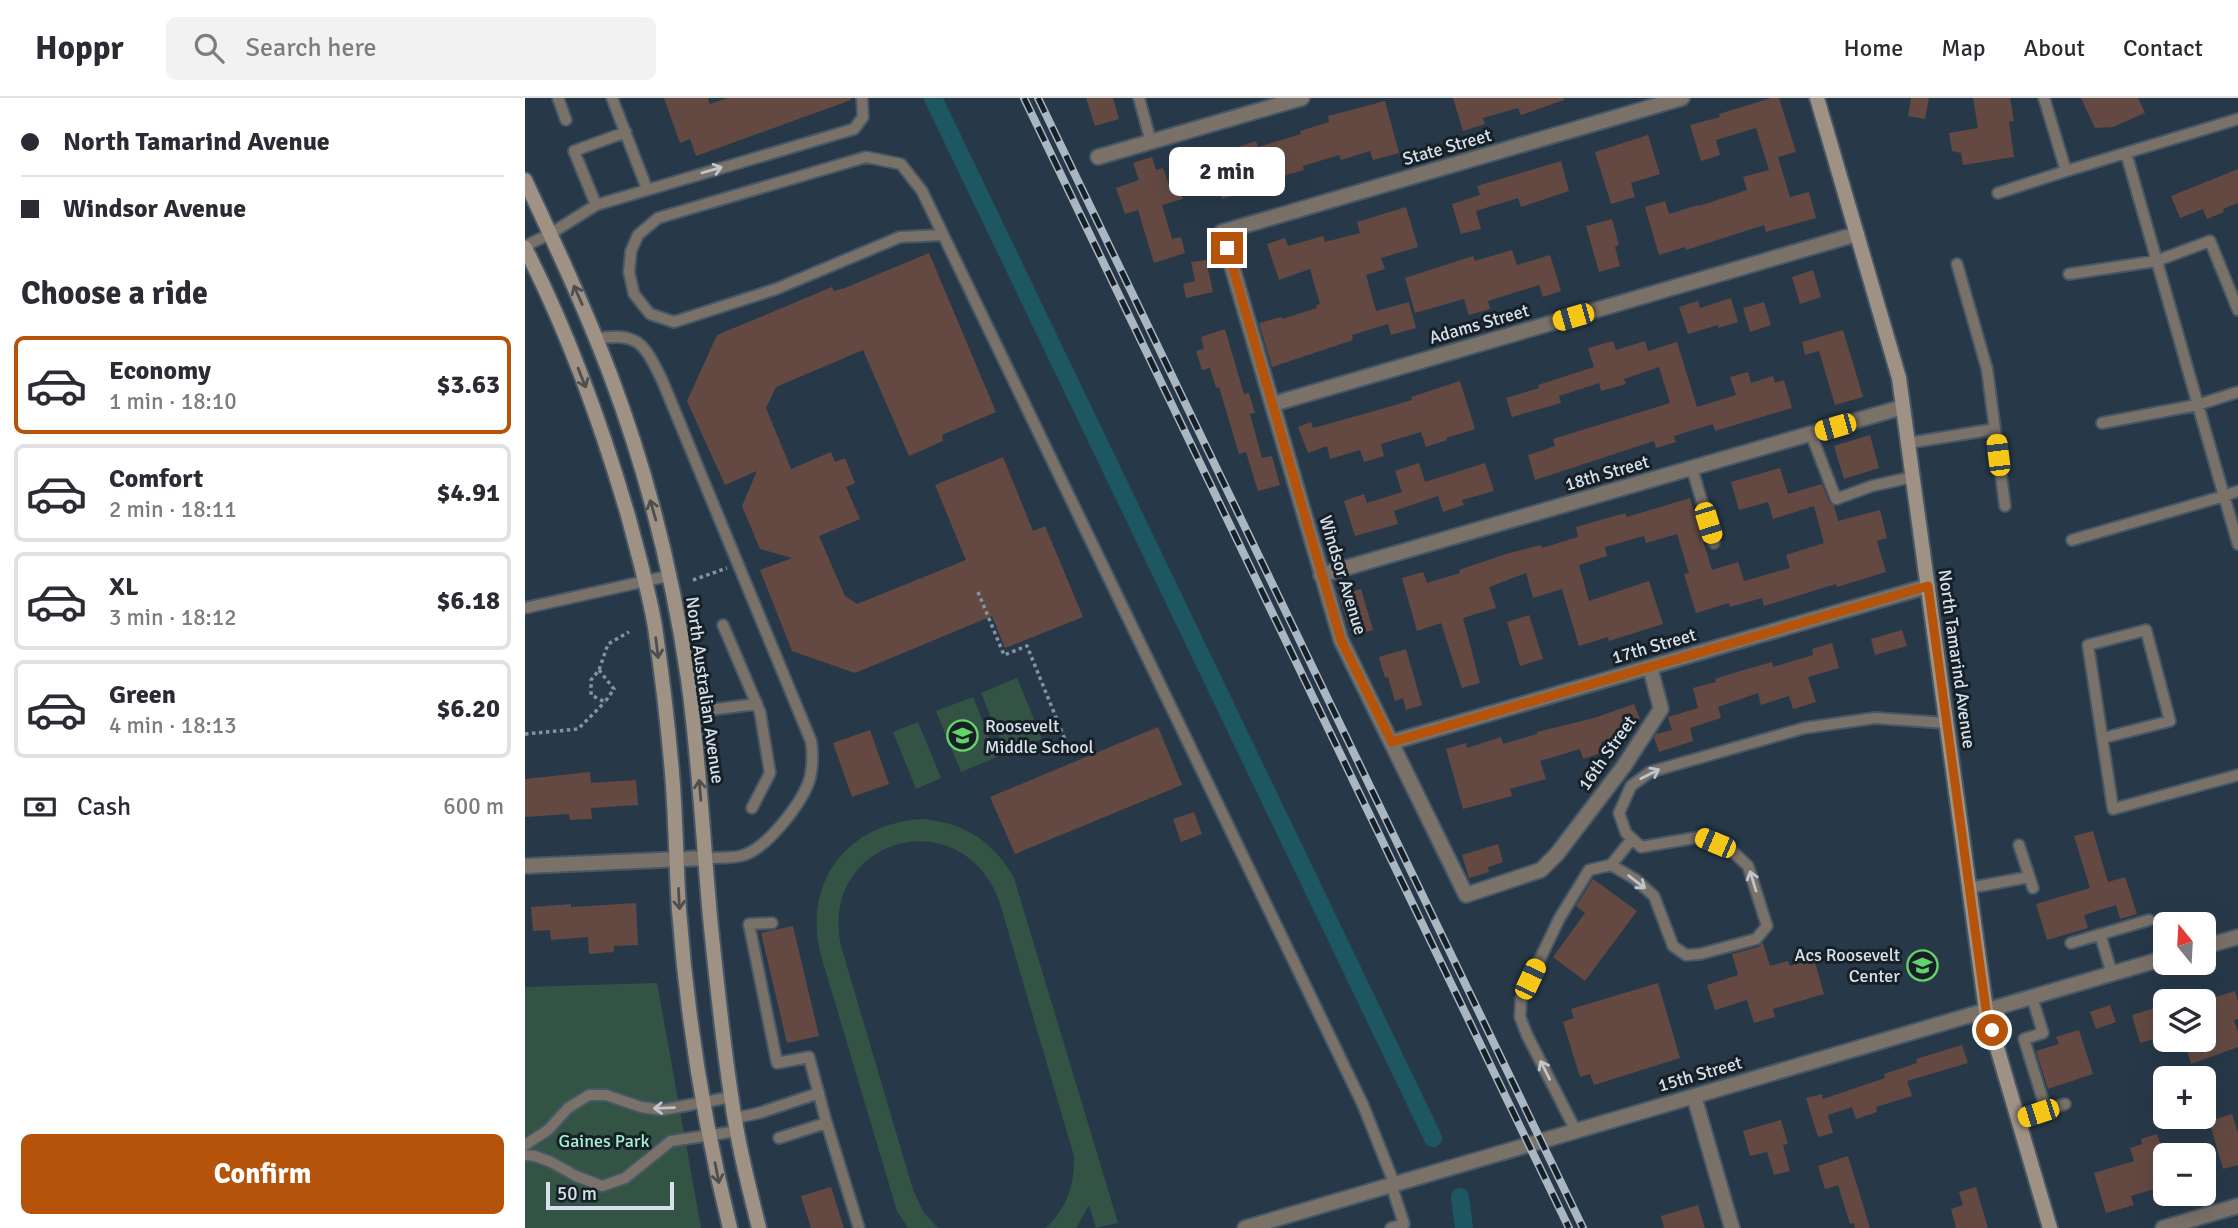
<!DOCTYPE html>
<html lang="en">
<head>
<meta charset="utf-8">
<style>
  :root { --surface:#fff; --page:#f2f2f3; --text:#2b2b33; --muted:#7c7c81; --line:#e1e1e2; --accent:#b45309 }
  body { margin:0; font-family:Signika,sans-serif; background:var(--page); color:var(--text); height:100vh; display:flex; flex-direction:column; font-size:26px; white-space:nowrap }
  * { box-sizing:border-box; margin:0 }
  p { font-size:23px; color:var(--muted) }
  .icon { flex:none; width:38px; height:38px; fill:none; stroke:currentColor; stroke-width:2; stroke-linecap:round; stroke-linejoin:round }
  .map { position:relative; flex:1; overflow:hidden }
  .details { display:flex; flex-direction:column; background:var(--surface); width:525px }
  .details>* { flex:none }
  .top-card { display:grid; align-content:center; height:154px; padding:0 21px; background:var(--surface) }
  .needle { width:46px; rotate:342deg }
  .tools { position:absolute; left:1628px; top:814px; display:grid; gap:14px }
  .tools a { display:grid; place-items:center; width:63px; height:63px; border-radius:10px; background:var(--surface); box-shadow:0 7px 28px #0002; font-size:35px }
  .scale { position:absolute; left:21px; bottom:18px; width:128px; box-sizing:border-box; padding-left:7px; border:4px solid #d6e1eb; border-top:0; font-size:19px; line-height:24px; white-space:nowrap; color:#d6e1eb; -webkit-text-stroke:5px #172027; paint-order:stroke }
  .end { position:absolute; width:32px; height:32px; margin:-16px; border:9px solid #b45309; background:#fff; box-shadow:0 0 0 4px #fff }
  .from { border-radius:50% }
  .bubble { position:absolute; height:49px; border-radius:10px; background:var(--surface); box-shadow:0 7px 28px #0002; font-size:23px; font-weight:700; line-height:49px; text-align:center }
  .car { position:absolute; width:21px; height:42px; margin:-21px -10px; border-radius:9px; box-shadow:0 0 5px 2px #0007; background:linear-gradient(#f5c518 24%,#345 0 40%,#f5c518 0 76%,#345 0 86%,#f5c518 0) }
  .top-card b { display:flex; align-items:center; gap:24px; height:66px; font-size:26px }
  .top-card b+b { border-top:2px solid var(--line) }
  .top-card i { width:18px; height:18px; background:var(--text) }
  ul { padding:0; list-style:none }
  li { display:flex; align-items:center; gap:21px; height:98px; margin:0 14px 10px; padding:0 7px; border:4px solid var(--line); border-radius:10px }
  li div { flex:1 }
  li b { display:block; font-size:26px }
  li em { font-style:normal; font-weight:700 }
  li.on { border-color:var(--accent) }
  li>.icon { width:63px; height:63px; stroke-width:1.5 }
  h2 { padding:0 21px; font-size:32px; line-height:84px }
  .pay { display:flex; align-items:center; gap:18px; height:77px; padding:0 21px; font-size:26px }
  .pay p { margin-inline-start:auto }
  .button { display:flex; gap:14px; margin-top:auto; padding:14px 21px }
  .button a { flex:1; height:80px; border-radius:10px; background:var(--accent); color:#fff; font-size:28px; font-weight:700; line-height:80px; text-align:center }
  header { display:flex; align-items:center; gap:42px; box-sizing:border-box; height:98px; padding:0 35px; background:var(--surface); border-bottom:2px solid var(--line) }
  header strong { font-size:33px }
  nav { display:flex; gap:38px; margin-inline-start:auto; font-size:24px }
  .search { width:490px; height:63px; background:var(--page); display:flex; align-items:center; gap:18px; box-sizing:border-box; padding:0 24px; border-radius:10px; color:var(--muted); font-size:26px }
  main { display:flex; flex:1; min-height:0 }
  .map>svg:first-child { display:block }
  .green { fill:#335445 }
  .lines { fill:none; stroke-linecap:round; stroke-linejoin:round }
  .canal { stroke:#1d5761; stroke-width:18 }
  .building { fill:#634942 }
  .lane-casing { stroke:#465766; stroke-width:14 }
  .street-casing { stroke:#465766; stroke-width:18 }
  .secondary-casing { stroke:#465766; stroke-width:18 }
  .path { stroke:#8593a0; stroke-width:3.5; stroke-dasharray:3.5 3.5; stroke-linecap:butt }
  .lane { stroke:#7a7169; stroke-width:10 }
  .street { stroke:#7a7169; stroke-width:14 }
  .secondary { stroke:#9f9285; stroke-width:14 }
  .rail-casing { stroke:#aab6c2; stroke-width:8 }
  .rail { stroke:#172027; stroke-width:5; stroke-dasharray:16; stroke-linecap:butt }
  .oneway { stroke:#bfc5ca }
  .oneway2 { stroke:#4d4e4d }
  .route { stroke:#b45309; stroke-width:9 }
  .labels { text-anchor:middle; stroke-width:6; stroke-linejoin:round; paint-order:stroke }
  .street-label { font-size:18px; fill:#d6e1eb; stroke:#172027 }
  .poi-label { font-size:18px; fill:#d6e1eb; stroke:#172027; text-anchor:start }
  .park-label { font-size:18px; fill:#a5f2ce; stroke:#172027 }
</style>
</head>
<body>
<header>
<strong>Hoppr</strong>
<div class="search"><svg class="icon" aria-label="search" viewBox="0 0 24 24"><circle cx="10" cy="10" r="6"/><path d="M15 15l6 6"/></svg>Search here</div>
<nav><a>Home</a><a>Map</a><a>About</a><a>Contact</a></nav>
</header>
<main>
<section class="details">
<div class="top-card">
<b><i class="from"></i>North Tamarind Avenue</b>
<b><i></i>Windsor Avenue</b>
</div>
<h2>Choose a ride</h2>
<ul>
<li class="on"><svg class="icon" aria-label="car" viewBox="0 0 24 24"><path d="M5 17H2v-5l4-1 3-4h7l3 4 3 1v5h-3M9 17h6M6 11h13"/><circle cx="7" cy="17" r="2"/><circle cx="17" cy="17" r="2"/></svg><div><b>Economy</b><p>1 min · 18:10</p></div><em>$3.63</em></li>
<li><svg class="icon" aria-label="car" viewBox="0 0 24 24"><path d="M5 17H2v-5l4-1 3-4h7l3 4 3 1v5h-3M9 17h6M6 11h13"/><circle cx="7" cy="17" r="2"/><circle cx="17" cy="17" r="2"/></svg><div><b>Comfort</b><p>2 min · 18:11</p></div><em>$4.91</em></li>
<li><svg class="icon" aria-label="car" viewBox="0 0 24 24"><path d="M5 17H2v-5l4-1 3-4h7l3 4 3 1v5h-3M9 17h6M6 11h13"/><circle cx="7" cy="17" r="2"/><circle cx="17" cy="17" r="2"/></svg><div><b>XL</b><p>3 min · 18:12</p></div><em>$6.18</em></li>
<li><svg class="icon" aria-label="car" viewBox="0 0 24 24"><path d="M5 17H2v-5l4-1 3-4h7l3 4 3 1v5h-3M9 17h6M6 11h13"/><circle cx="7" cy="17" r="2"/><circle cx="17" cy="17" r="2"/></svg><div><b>Green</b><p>4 min · 18:13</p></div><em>$6.20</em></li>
</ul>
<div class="pay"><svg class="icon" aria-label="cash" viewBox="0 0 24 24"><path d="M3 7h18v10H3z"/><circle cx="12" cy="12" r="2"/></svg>Cash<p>600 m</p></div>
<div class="button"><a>Confirm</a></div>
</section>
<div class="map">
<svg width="1713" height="1130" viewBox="0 0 1713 1130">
  <rect width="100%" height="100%" fill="#273949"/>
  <!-- green -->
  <path class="green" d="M492 580 517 641 481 655 456 595Z
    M448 599 472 659 436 674 411 613Z
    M393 624 416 680 391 691 368 634Z
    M398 721C440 725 469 744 489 780L593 1125 571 1130 564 1107 551 1130H521C542 1110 550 1086 549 1058L474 802C434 699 293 742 316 848L388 1092 399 1115 413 1130H383L372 1113 295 854C279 781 324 725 398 721Z
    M132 885 176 1130H0V889Z"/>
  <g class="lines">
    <!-- canal -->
    <path class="canal" d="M408 0 908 1040
      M935 1099 939 1130"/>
  </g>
  <!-- building -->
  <path class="building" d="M139 0H183L185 6 202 0H326V2L171 58 165 41 155 45Z
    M561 0H588L594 21 570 28Z
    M928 0H1039V2L996 17 993 10 958 20 960 26 938 33Z
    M1246 0H1254L1271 54 1253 59 1265 99 1284 94 1291 120 1241 134 1239 127 1161 152 1160 149 1134 157 1120 109 1140 103 1144 116 1173 107 1174 108 1222 92 1218 79 1244 72 1231 30 1191 42 1195 57 1176 63 1165 27 1195 19 1194 16Z
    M1386 0H1404L1400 21 1383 18Z
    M1448 0H1485L1489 23 1484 24 1489 59 1438 67 1436 55 1427 53 1424 35 1453 30Z
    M1556 0H1613L1620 15 1588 29 1570 30Z
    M860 3 874 55 848 62 845 53 816 62 814 57 778 68 779 72 715 91 716 95 697 101 686 63 715 55 713 49 731 43 733 49 776 36 775 33 804 24 803 18Z
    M1123 37 1135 76 1106 85 1110 99 1086 106 1070 54Z
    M627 59 631 72 638 70 644 87 652 84 658 101 637 107 647 141 656 139 660 155 629 165 613 112 600 116 591 90 614 82 608 65Z
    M1036 63 1044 93 996 109 993 100 951 113 956 131 936 136 927 106 955 97 952 88Z
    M1713 71V105L1698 111 1699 114 1682 121 1678 111 1655 120 1646 98Z
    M881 109 893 149 856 160 860 171 841 177 851 213 884 204 891 230 866 237 863 226 827 237 828 242 747 269 734 225 756 219 757 221 792 210 791 207 795 206 785 171 754 182 742 146 760 140 763 148 798 138 800 144 835 135 832 124Z
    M1087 121 1094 147 1090 149 1095 168 1074 174 1061 128Z
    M987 152 992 167 1025 157 1036 193 1018 199 1014 187 963 203 965 211 944 217 939 201 890 215 880 180 948 158 950 163Z
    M404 155 471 314 417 337 418 343 384 358 338 252 251 289 241 310 266 371 306 354 310 364 320 360 330 385 321 389 335 421 294 438 320 498 332 506 441 462 410 387 478 359 508 433 520 428 558 519 480 550 467 518 330 575 267 553 235 472 267 460 235 451 217 408 232 373 200 387 162 303 192 237 307 189 309 193 320 190Z
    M681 162 688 194 661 200 658 186 670 183 666 164Z
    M1288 172 1296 199 1275 206 1267 179Z
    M1206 200 1213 224 1193 230V227L1163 236 1154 209 1173 203 1175 210Z
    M1239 204 1246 227 1225 234 1218 210Z
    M700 231 719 296 724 295 730 315 725 316 737 360 747 358 755 387 733 393 721 354 714 356 694 289 691 290 685 270 677 272 671 253 679 251 676 239Z
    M1318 232 1338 299 1310 307 1294 253 1280 257 1277 244Z
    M1088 243 1091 252 1120 243 1123 253 1152 244 1172 309 1211 297 1205 279 1223 274 1226 285 1248 278 1250 285 1259 282 1267 310 1190 333 1188 326 1149 338 1151 344 1131 350 1129 343 1010 382 1003 357 1030 348 1028 341 1145 305 1134 269 1099 281 1101 286 1076 293 1074 285 1034 298 1036 305 987 319 981 300 1014 290 1013 287 1069 269 1063 250Z
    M935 283 950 331 921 340 922 342 901 349 896 334 856 346 859 358 839 364 835 352 805 361 802 348 783 355 773 329 786 324 788 330 846 314 887 302 886 299Z
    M1345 337 1354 370 1319 381 1309 348Z
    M894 365 900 384 960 365 969 393 937 402 939 407 918 414 913 398 869 413 873 426 830 438 819 403 839 396 842 405 877 394 870 373Z
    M1255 370 1263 396 1297 386 1304 404 1309 408 1313 423 1355 412 1362 440 1352 443 1361 474 1312 489 1311 486 1239 508 1237 500 1205 509 1204 505 1171 515 1159 476 1164 475 1152 436 1121 445 1119 438 1080 449 1082 458 1054 467 1064 503 1124 483 1138 526 1084 543 1083 539 1054 548 1037 491 1008 500 1001 475 964 489 971 510 938 520 955 585 937 590 916 525 892 533 877 480 898 474 902 485 935 475 934 472 981 456 1016 447 1017 450 1053 439 1051 429 1100 415 1102 419 1165 400 1187 472 1213 464 1219 483 1265 470 1261 457 1299 445 1289 408 1248 421 1243 404 1214 412 1206 384Z
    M836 491 848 532 827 538 814 498Z
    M1004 517 1018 561 995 568 982 524Z
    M1377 532 1382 548 1350 557 1346 541Z
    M1307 545 1314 570 1283 579 1291 604 1268 611 1264 598 1236 607 1233 595 1193 609 1196 620 1165 630 1168 643 1134 654 1129 639 1131 636 1147 632 1143 619 1173 610 1168 590 1191 584 1190 581 1215 573 1247 564 1248 569 1288 557 1287 551Z
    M881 551 897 607 881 612 878 600 870 603 863 579 860 580 854 559Z
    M1109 606 1115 621 1096 627 1099 636 1076 644 1079 654 1058 661 1055 651 1015 663 1021 681 985 691 987 698 938 711 921 651 941 645 942 650 976 639 978 646 1012 636V634L1069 620Z
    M633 629 657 687 490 756 465 699Z
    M345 632 364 686 327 699 308 645Z
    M65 674 66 685 111 682 113 707 66 710 67 721 45 722 44 716 0 719V681Z
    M669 714 677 736 656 744 648 721Z
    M1568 733 1583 784 1600 779 1612 816 1595 821 1591 807 1559 817 1563 830 1522 842 1511 806 1565 790 1549 738Z
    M973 746 978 764 963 769 964 774 944 780 937 757Z
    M1068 781 1112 813 1060 883 1028 859 1060 815 1051 808Z
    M111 805 113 847 89 848V854L64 856 63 839 26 842 25 832 8 833 6 809 46 806V809Z
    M268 828 294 938 262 945 236 835Z
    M1238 845 1245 868 1263 863 1265 868 1289 861 1299 896 1248 911 1250 919 1229 925 1222 902 1190 912 1182 887 1213 877 1207 856 1233 849Z
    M1133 885 1155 960 1069 987 1065 976 1055 979 1038 924 1049 920 1046 911Z
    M1710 893 1713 903V921L1709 922 1713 934V949L1666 966 1659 942H1678V911L1683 910 1681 902Z
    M1585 907 1591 924 1571 931 1565 914Z
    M1636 908 1640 922V938L1615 945 1607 917Z
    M1554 932 1568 976 1523 991 1511 953 1534 946 1531 939Z
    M1437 947 1443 965 1382 983 1387 998 1351 1009 1352 1014 1331 1021 1327 1009 1303 1017 1308 1035 1293 1039 1281 1000 1297 996 1298 1001 1360 980 1359 976 1392 965 1391 961Z
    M1707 1016 1713 1035V1067L1698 1071 1684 1023Z
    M1256 1022 1263 1046 1258 1047 1265 1073 1249 1077 1242 1054 1225 1058 1218 1033Z
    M1632 1036 1640 1060V1088L1606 1098 1609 1107 1581 1115 1569 1075 1609 1063 1605 1050 1617 1046 1616 1041Z
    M1323 1058 1345 1130H1330L1329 1125 1325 1126 1313 1087 1300 1091 1293 1068Z
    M306 1089 319 1130H286L276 1098Z
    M1451 1089 1463 1130H1431L1426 1111 1438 1107 1434 1094Z
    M1173 1107 1180 1130H1139L1136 1118Z"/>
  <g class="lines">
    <defs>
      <path id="lane" d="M33 0 41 22
        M87 0 122 91
        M614 0 626 44
        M1519 0 1541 73 1713 21
        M1601 55 1699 398 1713 393
        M1473 95 1541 73
        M71 107 49 53 101 34
        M418 137 375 139 251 191 149 224 125 216 109 196 104 174 106 153 113 137 133 120 341 59 376 66 397 93 838 1007 869 1085
        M0 148 25 136 71 107 329 31 338 19 337 0
        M1432 166 1462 271 1480 408
        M1544 176 1631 163 1685 143 1713 212
        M70 241C114 233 119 246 137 282L286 643C288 656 288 667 285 680 278 704 243 749 219 757 208 761 193 759 181 760
        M1577 325 1672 307 1713 294
        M1286 336 1311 401 1347 388 1387 379
        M1383 345 1470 331
        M1167 370 1189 445
        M1547 442 1699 398 1713 446
        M0 510 143 478
        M198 527 235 614 245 675 227 710
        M167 614 232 606
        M1578 640 1645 623 1621 532 1563 547 1588 711 1713 677
        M1494 747 1508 790
        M1086 767 1107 741
        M1444 790 1504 779
        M247 825 224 826 252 965 284 959 301 1023 334 1130
        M1575 836 1587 876
        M1546 845 1624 822
        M1507 899 1518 935 1499 941 1521 1012
        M210 1020 234 1015 294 995
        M1493 1021 1540 1006
        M1051 1033 1002 937 995 919 996 901 1034 821 1064 772 1086 767 1110 781 1129 798 1148 848 1161 857 1175 856 1231 841 1242 828 1223 768 1205 751 1175 739 1116 749 1101 735 1094 715 1106 688 1125 674 1279 630 1350 620 1421 625
        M254 1040 301 1025
        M0 1047 23 1032 43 1010 64 997H81L116 1009 137 1012 206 999
        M0 1057 10 1058 26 1064 51 1078 77 1088 100 1080 146 1043 213 1033
        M866 1130 879 1126 866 1086"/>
      <path id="street" d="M573 59 777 0
        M748 306 1332 136
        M796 477 1378 309
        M1125 569 1136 611 1099 668 1032 756 1016 772 941 797 816 542 697 134 1157 0
        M867 644 1403 488
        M0 768 181 760
        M1678 849 1713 839
        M1169 998 1207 1130
        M720 1130 1640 860
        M1638 1130 1713 1108"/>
      <path id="secondary" d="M1292 0 1374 280 1461 912 1525 1130
        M0 82C30 146 60 210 85 276 122 374 148 478 163 581 174 660 178 740 185 819 191 878 197 938 206 997 212 1042 223 1086 234 1130
        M0 150C44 236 77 328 104 421 113 456 124 493 130 529 137 577 143 627 147 675 151 721 151 767 154 812 162 919 179 1026 205 1130"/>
    </defs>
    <!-- lane casing -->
    <use href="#lane" class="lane-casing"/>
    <!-- street casing -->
    <use href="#street" class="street-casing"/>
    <!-- secondary casing -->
    <use href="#secondary" class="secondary-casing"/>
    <!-- path -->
    <path class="path" d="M168 482 202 470
      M453 494 479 557 502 548 545 654
      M74 572 89 591 80 604 66 597V582L74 572 83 546 104 534
      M0 636 53 631 80 604"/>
    <!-- lane -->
    <use href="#lane" class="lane"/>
    <!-- street -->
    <use href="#street" class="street"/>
    <!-- secondary -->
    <use href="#secondary" class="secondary"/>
    <defs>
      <path id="rail" d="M499 0 1044 1130
        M513 0 1058 1130"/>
    </defs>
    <!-- rail casing -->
    <use href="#rail" class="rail-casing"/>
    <!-- rail -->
    <use href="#rail" class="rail"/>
  </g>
  <!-- one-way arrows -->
  <defs><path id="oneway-shaft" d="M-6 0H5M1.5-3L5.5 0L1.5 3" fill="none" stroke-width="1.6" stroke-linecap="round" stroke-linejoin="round" transform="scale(1.75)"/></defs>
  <g class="oneway">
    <use href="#oneway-shaft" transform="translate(187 72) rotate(-16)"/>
    <use href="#oneway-shaft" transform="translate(1125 676) rotate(-27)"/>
    <use href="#oneway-shaft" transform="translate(1228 783) rotate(-107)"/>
    <use href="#oneway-shaft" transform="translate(1112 784) rotate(38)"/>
    <use href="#oneway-shaft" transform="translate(1020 972) rotate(-117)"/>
    <use href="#oneway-shaft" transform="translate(139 1010) rotate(178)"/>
  </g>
  <g class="oneway2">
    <use href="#oneway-shaft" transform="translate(53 197) rotate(-114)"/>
    <use href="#oneway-shaft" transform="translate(57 280) rotate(68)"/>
    <use href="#oneway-shaft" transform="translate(128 412) rotate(-106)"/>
    <use href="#oneway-shaft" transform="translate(132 550) rotate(83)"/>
    <use href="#oneway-shaft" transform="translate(175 692) rotate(-95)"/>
    <use href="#oneway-shaft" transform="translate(154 801) rotate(87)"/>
    <use href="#oneway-shaft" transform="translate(192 1075) rotate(79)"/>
  </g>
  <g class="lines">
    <!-- route -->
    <path class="route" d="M702 150 816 542 867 644 1403 488 1461 912 1467 932"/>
  </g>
  <!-- icons -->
  <defs>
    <symbol id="school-ring" viewBox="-11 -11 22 22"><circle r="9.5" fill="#172027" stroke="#64d468" stroke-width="1.5"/><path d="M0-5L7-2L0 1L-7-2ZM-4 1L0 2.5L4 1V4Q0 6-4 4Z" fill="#64d468"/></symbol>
  </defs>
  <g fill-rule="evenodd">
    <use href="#school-ring" x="420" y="620" width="35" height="35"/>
    <use href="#school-ring" x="1380" y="850" width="35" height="35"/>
  </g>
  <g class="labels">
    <!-- street labels -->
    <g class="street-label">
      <text transform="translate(922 49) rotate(-16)" y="6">State Street</text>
      <text transform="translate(954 226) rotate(-16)" y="6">Adams Street</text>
      <text transform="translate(1082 375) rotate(-16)" y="6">18th Street</text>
      <text transform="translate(818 477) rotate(73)" y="6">Windsor Avenue</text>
      <text transform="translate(1129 548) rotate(-16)" y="6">17th Street</text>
      <text transform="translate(1432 561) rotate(82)" y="6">North Tamarind Avenue</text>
      <text transform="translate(180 592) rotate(82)" y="6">North Australian Avenue</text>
      <text transform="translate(1082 655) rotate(-55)" y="6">16th Street</text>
      <text transform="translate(1175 976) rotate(-16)" y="6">15th Street</text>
    </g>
    <!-- poi labels -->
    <g class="poi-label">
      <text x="460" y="634">Roosevelt<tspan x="460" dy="21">Middle School</tspan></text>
      <text x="1375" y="863" text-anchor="end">Acs Roosevelt<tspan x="1375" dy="21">Center</tspan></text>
    </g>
    <!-- park labels -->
    <g class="park-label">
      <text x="79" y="1049">Gaines Park</text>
    </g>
  </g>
</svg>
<div class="tools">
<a><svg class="needle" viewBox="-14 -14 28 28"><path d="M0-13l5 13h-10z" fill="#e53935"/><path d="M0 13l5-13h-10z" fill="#7c7c81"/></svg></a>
<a><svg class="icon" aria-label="layers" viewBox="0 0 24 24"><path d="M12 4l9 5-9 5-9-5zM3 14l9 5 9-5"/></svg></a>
<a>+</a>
<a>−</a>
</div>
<div class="scale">50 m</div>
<i class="end from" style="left:1467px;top:932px"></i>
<i class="end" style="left:702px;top:150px"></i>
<div class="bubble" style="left:644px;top:49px;width:116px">2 min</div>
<i class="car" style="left:1048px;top:219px;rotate:254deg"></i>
<i class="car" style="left:1310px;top:329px;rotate:254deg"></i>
<i class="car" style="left:1473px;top:357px;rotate:353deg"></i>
<i class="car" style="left:1183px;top:425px;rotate:163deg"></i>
<i class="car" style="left:1190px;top:745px;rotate:293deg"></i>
<i class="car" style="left:1005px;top:881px;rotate:25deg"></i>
<i class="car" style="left:1513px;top:1015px;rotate:252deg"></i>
</div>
</main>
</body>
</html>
